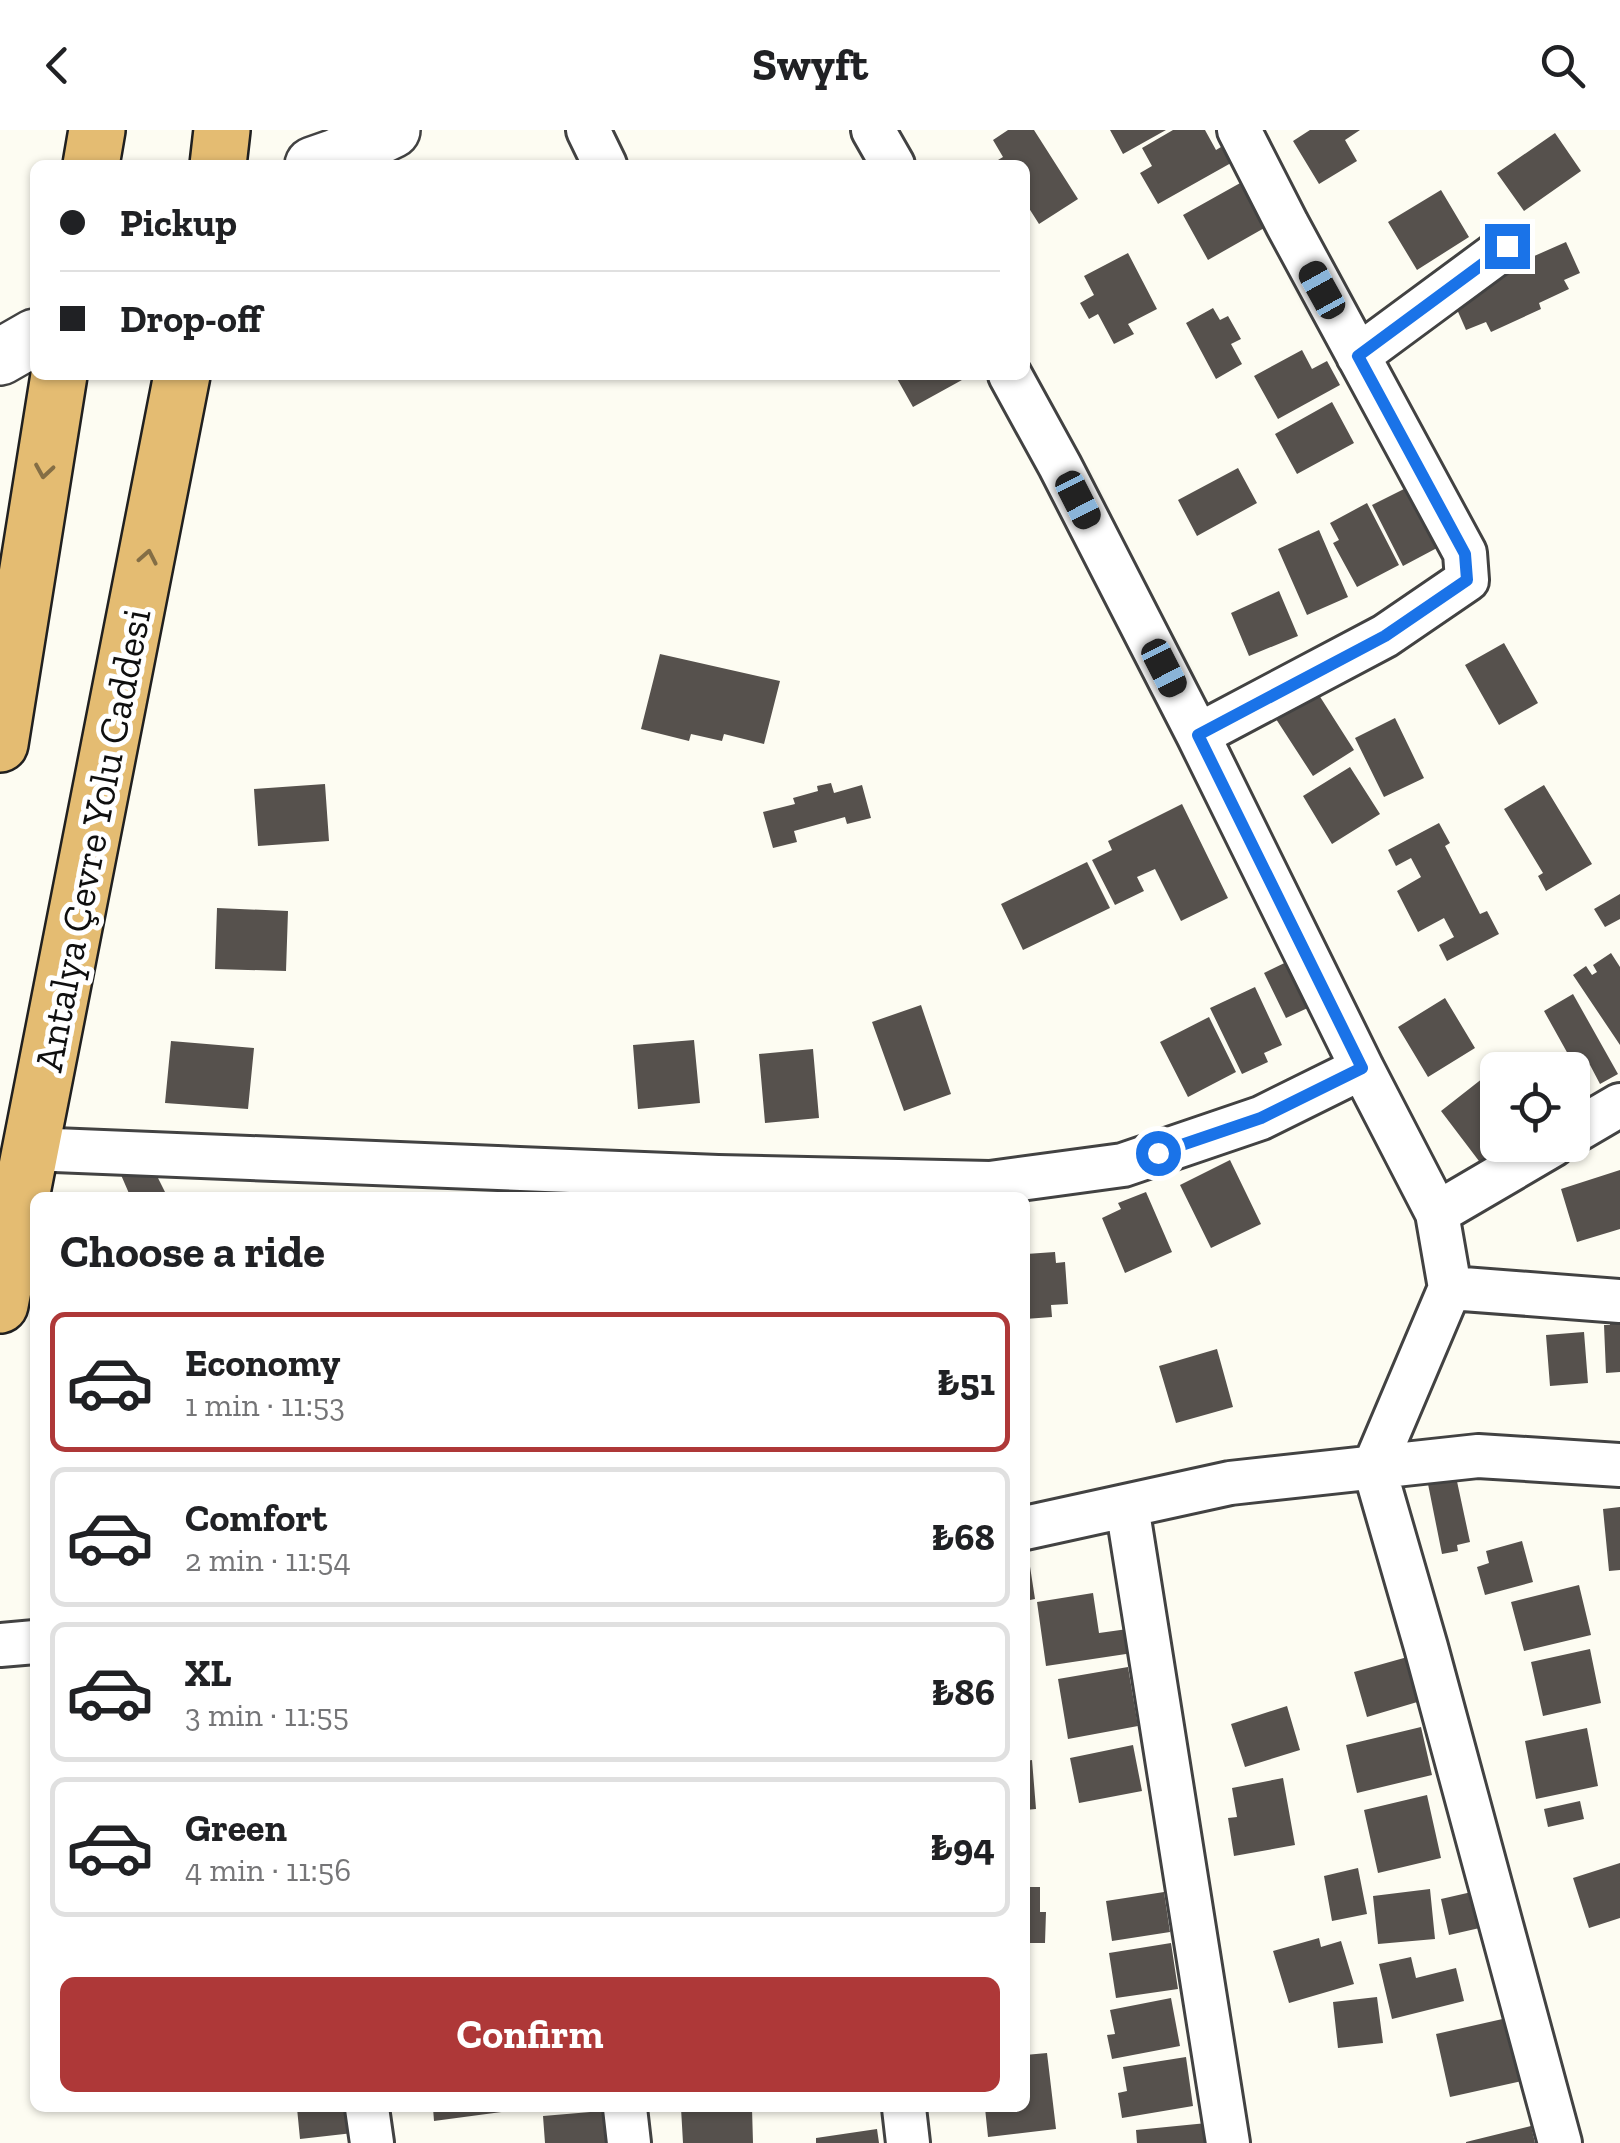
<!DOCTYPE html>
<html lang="en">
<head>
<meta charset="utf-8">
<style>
  :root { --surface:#fff; --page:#f6f6f6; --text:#202124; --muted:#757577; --line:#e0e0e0; --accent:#ae3838 }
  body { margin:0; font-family:"Zilla Slab",serif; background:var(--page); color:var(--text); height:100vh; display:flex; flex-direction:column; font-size:38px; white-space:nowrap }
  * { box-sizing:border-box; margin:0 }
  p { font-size:32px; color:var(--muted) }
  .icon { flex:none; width:55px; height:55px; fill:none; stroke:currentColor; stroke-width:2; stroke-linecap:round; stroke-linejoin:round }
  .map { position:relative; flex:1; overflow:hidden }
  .details { position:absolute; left:30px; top:1062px; width:1000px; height:920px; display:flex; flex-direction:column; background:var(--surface); border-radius:15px; box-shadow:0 2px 8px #0004 }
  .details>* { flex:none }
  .guide { position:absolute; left:30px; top:30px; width:1000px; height:220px; border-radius:15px; box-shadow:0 2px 8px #0004; display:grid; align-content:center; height:220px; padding:0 30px; background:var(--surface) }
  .buttons { position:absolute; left:1480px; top:922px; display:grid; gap:20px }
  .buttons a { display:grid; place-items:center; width:110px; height:110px; border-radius:15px; background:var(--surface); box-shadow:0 2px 8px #0004; font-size:50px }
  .end { position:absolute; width:45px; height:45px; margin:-22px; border:12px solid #1a73e8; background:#fff; box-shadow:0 0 0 5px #fff }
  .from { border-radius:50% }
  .car { position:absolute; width:30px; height:60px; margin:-30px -15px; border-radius:12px; box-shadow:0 0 8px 2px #0007; background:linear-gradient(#222 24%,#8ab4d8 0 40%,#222 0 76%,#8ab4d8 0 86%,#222 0) }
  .guide b { display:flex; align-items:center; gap:35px; height:95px; font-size:38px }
  .guide b+b { border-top:2px solid var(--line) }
  .guide i { width:25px; height:25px; background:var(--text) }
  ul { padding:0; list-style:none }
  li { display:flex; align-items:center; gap:30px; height:140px; margin:0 20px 15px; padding:0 10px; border:5px solid var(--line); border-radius:15px }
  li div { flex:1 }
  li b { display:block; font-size:38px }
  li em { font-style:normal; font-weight:700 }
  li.on { border-color:var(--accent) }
  li>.icon { width:90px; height:90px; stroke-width:1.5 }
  h2 { padding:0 30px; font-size:45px; line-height:120px }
  .primary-button { display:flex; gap:20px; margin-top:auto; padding:20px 30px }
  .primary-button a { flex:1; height:115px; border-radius:15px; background:var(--accent); color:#fff; font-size:40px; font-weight:700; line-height:115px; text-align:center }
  header { display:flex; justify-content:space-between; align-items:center; height:130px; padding:0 30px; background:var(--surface); font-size:45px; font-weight:700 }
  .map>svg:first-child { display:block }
  .building { fill:#56514d }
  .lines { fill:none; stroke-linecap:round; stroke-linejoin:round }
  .minor-casing { stroke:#424242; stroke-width:48 }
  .tertiary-casing { stroke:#424242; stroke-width:60 }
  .trunk-casing { stroke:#202020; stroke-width:60 }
  .minor { stroke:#fff; stroke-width:42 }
  .tertiary { stroke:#fff; stroke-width:55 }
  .trunk { stroke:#e4bc72; stroke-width:55 }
  .oneway { stroke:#846e45 }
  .route { stroke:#1a73e8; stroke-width:12 }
  .labels { text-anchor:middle; stroke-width:10; stroke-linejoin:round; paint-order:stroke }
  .street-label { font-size:40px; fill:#0f0f0f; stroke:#fff }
</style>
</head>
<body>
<header><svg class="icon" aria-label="back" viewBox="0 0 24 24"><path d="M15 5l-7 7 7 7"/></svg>Swyft<svg class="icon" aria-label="search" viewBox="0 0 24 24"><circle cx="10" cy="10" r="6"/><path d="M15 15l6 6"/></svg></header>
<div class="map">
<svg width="1620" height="2013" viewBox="0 0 1620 2013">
  <rect width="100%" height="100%" fill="#fdfcf2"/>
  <!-- building -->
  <path class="building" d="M1008 0H1034L1078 69 1039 94 1025 72V35H1001L998 30 1003 27 993 10Z
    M1110 0H1166L1123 24Z
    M1173 0H1205L1216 20 1221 17 1231 33 1158 74 1140 43 1152 36 1142 18Z
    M1310 0H1360L1345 10 1357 31 1319 54 1293 11Z
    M1555 3 1581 41 1524 81 1497 43Z
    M1242 52 1266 97 1208 130 1183 85Z
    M1441 60 1469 107 1417 140 1388 92Z
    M1566 112 1580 143 1564 150 1569 159 1539 173 1541 179 1491 202 1486 192 1466 200 1452 168 1534 131 1532 127Z
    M1128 123 1157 179 1128 194 1134 204 1114 214 1098 184 1089 189 1080 173 1094 165 1084 146Z
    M1213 178 1220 190 1228 186 1241 209 1231 214 1242 234 1216 249 1186 193Z
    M1302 220 1312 239 1327 231 1340 255 1278 289 1254 246Z
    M895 245H971L913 277Z
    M1332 272 1354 313 1297 344 1275 304Z
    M1238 338 1257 373 1197 406 1178 370Z
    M1422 350 1452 410 1403 436 1372 375Z
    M1367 373 1399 435 1357 457 1333 413 1339 410 1330 393Z
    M1319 400 1348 467 1307 485 1278 419Z
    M1279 461 1298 506 1249 526 1231 483Z
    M1504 513 1538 573 1499 595 1465 535Z
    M660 524 780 551 764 614 724 604 722 611 691 604 689 611 641 599Z
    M1317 562 1354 620 1313 646 1276 589Z
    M1395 588 1424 648 1384 667 1355 608Z
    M1350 637 1380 684 1332 714 1303 666Z
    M831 653 834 663 862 655 871 688 847 694 845 687 794 701 797 712 773 718 763 682 795 674 793 668 818 661 817 656Z
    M325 654 329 711 258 716 254 659Z
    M1544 655 1592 734 1546 761 1538 746 1543 743 1504 679Z
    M1182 674 1228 768 1181 791 1155 739 1137 747 1144 761 1115 775 1092 730 1112 720 1108 711Z
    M1439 693 1450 713 1445 716 1480 784 1487 781 1499 804 1447 831 1439 815 1454 807 1444 788 1418 802 1397 761 1421 747 1411 728 1396 736 1388 720Z
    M1087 732 1110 778 1023 820 1001 774Z
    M1620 764V789L1605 797 1594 779Z
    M217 778 288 781 286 841 215 839Z
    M1611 823 1620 837V915L1573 845 1586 836 1592 845 1597 842 1593 835Z
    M1303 824 1325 870 1286 888 1264 843Z
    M1255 857 1282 915 1264 923 1268 932 1242 944 1210 878Z
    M1573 864 1618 944 1600 954 1590 935 1578 942 1544 881Z
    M1445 868 1475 918 1428 947 1398 897Z
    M921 875 951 964 904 981 872 892Z
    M1209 887 1236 942 1188 967 1160 912Z
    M694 910 700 973 638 979 633 915Z
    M171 911 254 918 248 979 165 973Z
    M813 919 819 988 765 993 759 924Z
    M1531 924 1544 940H1511Z
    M1492 941 1498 948V1015H1507L1482 1035 1441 981Z
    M149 1030 168 1068H131L118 1038Z
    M1230 1030 1261 1094 1211 1118 1180 1055Z
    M1620 1040V1099L1577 1112 1561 1059Z
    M1146 1062 1172 1122 1125 1143 1102 1088 1121 1079 1118 1073Z
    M1055 1122 1056 1133 1065 1132 1068 1174 1051 1175 1052 1187 1025 1189 1026 1124Z
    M1620 1183V1242L1606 1243 1604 1195H1610L1609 1184Z
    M1584 1202 1588 1253 1550 1256 1546 1205Z
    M1217 1219 1233 1277 1176 1293 1159 1236Z
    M1455 1342 1470 1412 1457 1415 1458 1421 1442 1424 1427 1349Z
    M1620 1377V1440L1609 1441 1603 1379Z
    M1522 1411 1533 1452 1485 1465 1477 1437 1489 1433 1486 1421Z
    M1025 1417H1027L1035 1469 1025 1471Z
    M1579 1455 1591 1505 1524 1521 1511 1472Z
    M1093 1463 1099 1503 1142 1497 1146 1521 1046 1536 1037 1472Z
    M1590 1519 1601 1573 1543 1586 1531 1532Z
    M1411 1526 1424 1570 1367 1587 1354 1542Z
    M1128 1537 1138 1596 1068 1609 1058 1549Z
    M1287 1576 1300 1620 1245 1637 1231 1594Z
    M1421 1597 1432 1645 1357 1663 1346 1615Z
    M1587 1598 1598 1656 1536 1669 1525 1611Z
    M1133 1615 1142 1661 1079 1673 1070 1628Z
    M1032 1630 1036 1679 1025 1680V1631Z
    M1283 1648 1295 1715 1234 1726 1228 1688 1237 1687 1232 1658Z
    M1427 1665 1441 1728 1378 1743 1364 1680Z
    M1580 1671 1584 1689 1548 1697 1544 1679Z
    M1620 1733V1788L1589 1798 1573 1748Z
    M1358 1738 1367 1784 1332 1791 1324 1746Z
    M1025 1757H1040V1782H1046L1045 1813H1025Z
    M1430 1759 1435 1809 1378 1814 1373 1766Z
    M1476 1761 1484 1797 1449 1805 1441 1769Z
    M1164 1762 1170 1802 1112 1811 1106 1771Z
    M1319 1808 1321 1817 1341 1811 1354 1854 1289 1873 1273 1821Z
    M1171 1813 1178 1859 1116 1868 1109 1823Z
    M1411 1827 1416 1848 1456 1838 1464 1871 1392 1889 1379 1834Z
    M1377 1867 1383 1913 1338 1918 1333 1872Z
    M1171 1868 1180 1916 1112 1929 1107 1905 1115 1904 1110 1880Z
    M1507 1888 1522 1951 1450 1967 1436 1904Z
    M1047 1923 1056 1999 988 2007 985 1978H1025V1925Z
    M1186 1927 1193 1976 1122 1988 1118 1963 1127 1961 1123 1937Z
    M297 1978H359L362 2002 300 2009Z
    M433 1978H509V1981L434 1991Z
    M681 1978H752L753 2013H683Z
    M614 1980 617 2013H545L543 1986Z
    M1207 1993 1209 2013H1137L1136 2000Z
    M1531 1996 1535 2013H1466V2012Z
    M877 1999 879 2013H816V2008Z"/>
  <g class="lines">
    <defs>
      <path id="minor" d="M588 0 605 35
        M873 0 893 35
        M1358 226 1507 116
        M1010 245 1060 336 1198 605 1362 938 1437 1083 1450 1158 1374 1337 1426 1517 1560 2013
        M1198 605 1385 506 1467 450 1465 423 1287 94 1239 0
        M1572 1003 1620 975
        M30 1019 718 1047 990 1053 1123 1035 1261 988 1362 938
        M1437 1083 1553 1015
        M1450 1158 1620 1171
        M1127 1376 1228 2013
        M1025 1398 1230 1353 1478 1326 1620 1335
        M0 1515 35 1512
        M367 1978 372 2013
        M625 1978 629 2013
        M904 1978 908 2013"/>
      <path id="tertiary" d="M313 35 336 27 392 0
        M0 227 35 207"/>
      <path id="trunk" d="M91 35 97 0
        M218 35 222 0
        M0 614 59 245
        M0 1175 182 245"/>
    </defs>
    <!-- minor casing -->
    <use href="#minor" class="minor-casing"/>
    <!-- tertiary casing -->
    <use href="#tertiary" class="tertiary-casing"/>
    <!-- trunk casing -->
    <use href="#trunk" class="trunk-casing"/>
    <!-- minor -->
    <use href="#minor" class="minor"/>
    <!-- tertiary -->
    <use href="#tertiary" class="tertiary"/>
    <!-- trunk -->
    <use href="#trunk" class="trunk"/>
  </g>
  <!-- one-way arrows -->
  <defs><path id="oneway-chevron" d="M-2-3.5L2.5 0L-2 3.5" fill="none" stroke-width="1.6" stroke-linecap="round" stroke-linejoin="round" transform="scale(2.5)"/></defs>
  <g class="oneway">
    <use href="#oneway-chevron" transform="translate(44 341) rotate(99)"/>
    <use href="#oneway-chevron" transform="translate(148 427) rotate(-79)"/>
  </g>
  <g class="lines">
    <!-- route -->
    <path class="route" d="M1158 1023 1261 988 1362 938 1198 605 1385 506 1467 450 1465 424 1358 226 1507 116"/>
  </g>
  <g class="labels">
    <!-- street labels -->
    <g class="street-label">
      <text transform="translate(92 710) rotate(-79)" y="14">Antalya Çevre Yolu Caddesi</text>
    </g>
  </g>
</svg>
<div class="buttons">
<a><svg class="icon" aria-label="locate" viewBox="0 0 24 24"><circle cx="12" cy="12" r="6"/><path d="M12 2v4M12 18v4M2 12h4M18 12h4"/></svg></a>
</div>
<i class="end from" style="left:1158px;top:1023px"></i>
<i class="end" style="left:1507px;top:116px"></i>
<i class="car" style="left:1322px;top:160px;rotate:331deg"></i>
<i class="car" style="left:1078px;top:370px;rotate:153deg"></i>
<i class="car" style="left:1164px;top:538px;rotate:153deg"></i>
<div class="guide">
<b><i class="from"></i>Pickup</b>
<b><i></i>Drop-off</b>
</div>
<section class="details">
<h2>Choose a ride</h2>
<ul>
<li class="on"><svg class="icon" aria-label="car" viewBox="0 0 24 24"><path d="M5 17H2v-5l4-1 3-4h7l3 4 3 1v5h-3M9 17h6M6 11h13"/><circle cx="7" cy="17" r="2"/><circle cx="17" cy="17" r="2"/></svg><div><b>Economy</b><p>1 min · 11:53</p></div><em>₺51</em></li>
<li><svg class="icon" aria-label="car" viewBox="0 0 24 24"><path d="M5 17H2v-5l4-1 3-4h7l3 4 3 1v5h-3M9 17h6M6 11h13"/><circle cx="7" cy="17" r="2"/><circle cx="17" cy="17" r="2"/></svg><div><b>Comfort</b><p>2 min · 11:54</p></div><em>₺68</em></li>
<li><svg class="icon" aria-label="car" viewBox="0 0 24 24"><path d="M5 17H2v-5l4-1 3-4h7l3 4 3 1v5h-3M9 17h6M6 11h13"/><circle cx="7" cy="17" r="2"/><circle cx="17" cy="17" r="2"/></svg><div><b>XL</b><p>3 min · 11:55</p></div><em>₺86</em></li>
<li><svg class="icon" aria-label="car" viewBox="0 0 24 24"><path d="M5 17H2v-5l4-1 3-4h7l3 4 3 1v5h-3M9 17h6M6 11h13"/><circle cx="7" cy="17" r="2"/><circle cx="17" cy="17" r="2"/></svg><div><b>Green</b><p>4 min · 11:56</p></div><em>₺94</em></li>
</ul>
<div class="primary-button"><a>Confirm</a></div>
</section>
</div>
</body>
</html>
